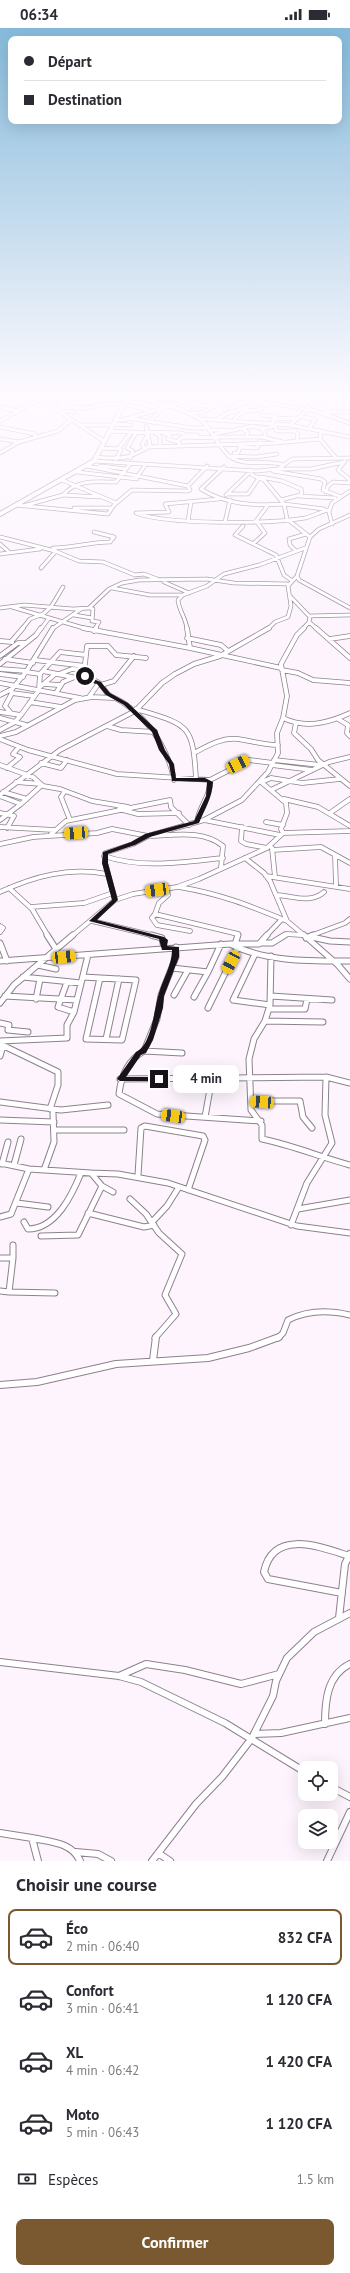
<!DOCTYPE html>
<html lang="fr">
<head>
<meta charset="utf-8">
<style>
  :root { --surface:#fff; --page:#f2f2f3; --text:#2b2b33; --muted:#7c7c81; --line:#e1e1e2; --accent:#7a5830 }
  body { margin:0; font-family:"PT Sans",sans-serif; background:var(--page); color:var(--text); height:100vh; display:flex; flex-direction:column; font-size:15px; white-space:nowrap }
  * { box-sizing:border-box; margin:0 }
  p { font-size:13px; color:var(--muted) }
  .icon { flex:none; width:22px; height:22px; fill:none; stroke:currentColor; stroke-width:2; stroke-linecap:round; stroke-linejoin:round }
  .map { position:relative; height:1833px; overflow:hidden }
  .details { display:flex; flex-direction:column; background:var(--surface); flex:1 }
  .details>* { flex:none }
  .banner { position:absolute; left:8px; top:8px; width:334px; height:88px; border-radius:8px; box-shadow:0 4px 16px #0002; display:grid; align-content:center; height:88px; padding:0 16px; background:var(--surface) }
  .tools { position:absolute; left:298px; top:1733px; display:grid; gap:8px }
  .tools a { display:grid; place-items:center; width:40px; height:40px; border-radius:8px; background:var(--surface); box-shadow:0 4px 16px #0002; font-size:20px }
  .end { position:absolute; width:18px; height:18px; margin:-9px; border:5px solid #181318; background:#fff; box-shadow:0 0 0 2px #fff }
  .from { border-radius:50% }
  .bubble { position:absolute; height:28px; border-radius:8px; background:var(--surface); box-shadow:0 4px 16px #0002; font-size:13px; font-weight:600; line-height:28px; text-align:center }
  .car { position:absolute; width:12px; height:24px; margin:-12px -6px; border-radius:5px; box-shadow:0 0 3px 1px #0007; background:linear-gradient(#f5c518 24%,#345 0 40%,#f5c518 0 76%,#345 0 86%,#f5c518 0) }
  .banner b { display:flex; align-items:center; gap:14px; height:38px; font-size:15px }
  .banner b+b { border-top:1px solid var(--line) }
  .banner i { width:10px; height:10px; background:var(--text) }
  ul { padding:0; list-style:none }
  li { display:flex; align-items:center; gap:12px; height:56px; margin:0 8px 6px; padding:0 8px; border:2px solid transparent; border-radius:8px }
  li div { flex:1 }
  li b { display:block; font-size:15px }
  li em { font-style:normal; font-weight:600 }
  li.current { border-color:var(--accent) }
  li>.icon { width:36px; height:36px; stroke-width:1.5 }
  h2 { padding:0 16px; font-size:18px; line-height:48px }
  .pay { display:flex; align-items:center; gap:10px; height:44px; padding:0 16px; font-size:15px }
  .pay p { margin-inline-start:auto }
  .primary-button { display:flex; gap:8px; margin-top:auto; padding:8px 16px }
  .primary-button a { flex:1; height:46px; border-radius:8px; background:var(--accent); color:#fff; font-size:16px; font-weight:600; line-height:46px; text-align:center }
  .status { display:flex; justify-content:space-between; align-items:center; height:28px; padding:0 20px; background:var(--surface); direction:ltr }
  .status svg { height:11px; fill:currentColor }
  .map>svg:first-child { display:block }
  .lines { fill:none; stroke-linecap:round; stroke-linejoin:round }
  .street-far3-casing { stroke:#8e818f; stroke-width:4.5 }
  .street-far2-casing { stroke:#8e818f; stroke-width:5.5 }
  .street-far1-casing { stroke:#8e818f; stroke-width:7 }
  .street-casing { stroke:#8e818f; stroke-width:8 }
  .secondary-casing { stroke:#8e818f; stroke-width:5.5 }
  .street-far3 { stroke:#fff; stroke-width:3 }
  .street-far2 { stroke:#fff; stroke-width:4 }
  .street-far1 { stroke:#fff; stroke-width:5 }
  .street { stroke:#fff; stroke-width:6 }
  .secondary { stroke:#fff; stroke-width:4 }
  .route { fill:#181318 }
</style>
</head>
<body>
<div class="status"><b>06:34</b><svg viewBox="0 0 49 12"><path d="M0 12V9h3v3zM5 12V6h3v6zM10 12V3h3v9zM15 12V0h3v12zM26 1h20v11H26zM47 4h2v5h-2z"/></svg></div>
<div class="map">
<svg width="350" height="1833" viewBox="0 0 350 1833">
  <rect width="100%" height="100%" fill="#fdf4fe"/>
  <g class="lines">
    <defs>
      <path id="street-far3" d="M32 365 105 414
        M44 365 56 367
        M56 365V369C70 376 83 379 95 368
        M206 365 312 382 350 395
        M0 367 8 365
        M57 370 104 366 120 368 130 365
        M128 370C146 371 195 382 206 397 211 404 224 426 232 430 247 439 267 431 283 437
        M148 370 156 365
        M143 371 171 370
        M317 371 319 373 350 368
        M88 375 98 372 103 366
        M194 376 213 379 227 373H233
        M51 377 65 375
        M162 378 172 369 184 365
        M0 379 17 383
        M80 380C89 381 93 378 101 377 118 374 133 378 148 382
        M187 381 208 370
        M306 381 323 365
        M224 382 234 372
        M58 383 74 384
        M244 383 258 382 269 375
        M324 384H350
        M192 385H201L211 380
        M261 387 275 388 272 395
        M301 388 315 392 310 399
        M127 390 192 400H206
        M275 390 297 391
        M201 391 290 397 350 409
        M116 392H123L210 366
        M216 392 228 385 247 379
        M0 393 36 373 57 370
        M233 393 246 380 257 374
        M153 395 152 391 160 383 156 382
        M113 396 131 397
        M81 397H113
        M290 397 308 381
        M146 398 150 416 148 419
        M275 398 277 403H295L298 406 297 412
        M0 399 35 406V409
        M243 401 248 405 246 409
        M210 402H226
        M110 403 146 405
        M146 404 182 405 186 407
        M321 404 320 411 336 430
        M156 406 160 408V419
        M165 406 170 407 168 411 178 414
        M215 406 252 398 263 401
        M182 409 218 410
        M216 409H262L283 414
        M266 409 263 401 274 398
        M0 411 19 414
        M180 418 178 413 185 407H197
        M101 420 120 421
        M146 421 142 417 147 408
        M0 425 19 414 58 403 71 392
        M234 425H238L240 419 257 420 260 413
        M228 428 256 429 277 426
        M96 429C120 431 127 432 148 419L276 415 320 411
        M130 430 133 423 127 420 136 405
        M116 431 121 422 119 420 131 404
        M94 433 257 443 278 441 292 431 350 430
        M345 433 338 442 349 451 350 455
        M87 438 188 458 207 438
        M224 439 201 461C226 477 256 478 284 476L287 491 310 509
        M98 440 101 438 126 441
        M278 441H311L344 434
        M250 442 252 447 264 452 284 476 324 481
        M273 443 321 451 325 454 323 462 339 468
        M77 444 137 451
        M137 449 146 436
        M261 449 282 453 301 461 302 465 300 467 281 472
        M62 452 116 475
        M326 464 328 458 333 454 350 455
        M227 466H248L259 450
        M226 467 250 444
        M299 468 335 470
        M99 469 63 467C77 451 96 454 116 454L130 436
        M16 477 108 486 114 477 132 462 188 463 190 462 188 458
        M23 478 63 467
        M74 480H112
        M136 485C167 497 271 496 305 490 313 488 320 484 328 482
        M136 485 169 484 165 476 219 471
        M350 487 319 501 310 509 297 548 299 552 350 580
        M188 493 191 474
        M225 494 230 472
        M332 496 329 484 332 475 350 463
        M243 498 235 507 276 527 284 547 291 552
        M0 509 55 523 79 533 103 534 135 547 144 546 157 551
        M254 515 265 505 256 493 268 477
        M0 516 9 524
        M53 520C73 520 90 514 110 514L114 509 94 504
        M295 522 290 517 289 511 306 506
        M0 526 40 521
        M41 540 56 523
        M164 554 189 565
        M112 560 150 567H183
        M290 568 310 589 309 594 317 601
        M12 579 87 601
        M0 580 24 577 73 581 89 580 109 561 122 555 139 552 207 551 234 555 288 556
        M90 580 93 581 92 593 99 594 95 601
        M74 587 92 590
        M309 588 350 587
        M22 601 30 591 43 586 51 579 63 559
        M41 601 49 590
        M52 601 81 581
        M187 601C186 590 179 583 178 572L183 567 207 558 224 546 259 537 305 520
        M268 601 275 594 288 589 291 578 288 558 297 548
        M303 601 309 594"/>
      <path id="street-far2" d="M83 600 190 620
        M187 600 190 620 281 640
        M316 600 350 630
        M94 603 96 600
        M187 610 221 617 228 623
        M330 611 350 608
        M0 613 12 614
        M11 614 23 600
        M0 628 18 615H25
        M146 630 116 627 108 618H87L84 645C89 652 93 651 99 655 103 658 105 664 109 667 114 670 120 672 125 676 150 692 169 724 174 752
        M5 631 33 635
        M35 632 85 638
        M0 636 36 607 41 600
        M0 641 27 643
        M282 642 298 645 313 652 350 655
        M43 643 72 649
        M26 644 40 646
        M0 646 23 649
        M59 646 72 641 85 642
        M0 655 80 670
        M45 656 59 657
        M101 657 114 653 134 628
        M41 658 54 647
        M11 662 12 665 5 678 11 685
        M12 665 34 668
        M56 665 63 654 84 645
        M0 667 12 661 26 644 53 600
        M89 669 99 655
        M30 674 61 679
        M136 681C188 697 193 695 196 751
        M0 684 21 687
        M0 690 26 697
        M283 690C306 701 328 695 350 685
        M338 691 348 697 347 705 350 708
        M296 695 294 705 311 721 318 732 350 758
        M107 698 121 702 155 704
        M0 702 15 694 21 687 39 662 40 646 60 624 86 627
        M0 708 16 704 75 672 92 669 113 670
        M0 711 28 722 117 746 210 752C211 768 199 778 197 794
        M194 725C207 718 222 709 238 711 252 713 264 717 278 717
        M274 732 320 737
        M41 735 61 740 67 732
        M0 737 33 749 43 758 60 761 92 773 128 779
        M272 737 312 742
        M7 740 20 729 13 726 19 719
        M210 752 249 732 273 735
        M16 754 41 756
        M261 754 286 775 287 785 281 801 283 805
        M262 754 271 750 302 755 340 751
        M271 762 329 734 350 729
        M65 763 61 769 70 792
        M3 764 27 771
        M0 767 60 722 135 683 162 655 175 646 194 636 220 628 269 600
        M0 768 21 776 0 792
        M284 771 318 779 350 798
        M21 776 42 757
        M119 781 138 786 179 785
        M0 785 14 788 7 800
        M330 785 350 771
        M204 792 280 807
        M266 794 283 797
        M0 799 54 802
        M242 799 241 813 246 816 267 820
        M51 806 66 793 170 772 171 779 189 797
        M152 808C176 807 203 802 223 818L221 840
        M0 816 33 809 97 805 112 801 148 808 204 792 242 772 268 744 278 725 277 705 283 690 287 668 281 636 297 607 304 600
        M272 820 275 849
        M272 822 321 819 350 835
        M335 827 336 858
        M104 828C142 841 184 834 223 830
        M245 830 264 845 270 853 287 893 305 908
        M266 848 350 861
        M179 859C221 866 248 877 287 893
        M9 860 32 881 48 908
        M167 861 168 867 159 875 155 886 238 906 237 908
        M0 864C35 848 68 839 107 846
        M277 867C292 868 311 876 324 864
        M115 872 105 835V825L133 816 148 808
        M31 879 84 875 113 865
        M155 886 152 890 157 897 190 903
        M92 893 155 908
        M0 898 3 900 0 904
        M72 908 115 872 133 866 177 859 199 851 267 820 283 805 350 803
        M266 908 282 891
        M283 908 287 906 302 907
        M310 908 345 895 350 891"/>
      <path id="street-far1" d="M47 907 56 921
        M151 907 162 910 164 920
        M304 907 338 937 350 951
        M312 909 330 913 350 914
        M306 910 313 907
        M0 915 7 933
        M260 915H272L285 907
        M230 916H235L238 907
        M235 916H259L267 907
        M255 926 233 972 270 977
        M271 928 270 977 265 993 254 1011 249 1031 251 1082 262 1097V1111C292 1117 320 1129 350 1137
        M0 933 230 916C266 934 310 933 350 933
        M38 937 56 941
        M172 940 208 944 194 969
        M208 944 221 916
        M23 949 81 955
        M83 949 136 952 122 1012 86 1011 100 950
        M67 954 58 979 74 984
        M174 967 188 942
        M5 968 77 972
        M271 968 332 972
        M36 971 40 951
        M0 975 14 957 73 907
        M208 980 237 921
        M269 981H305L307 971
        M265 993 323 994
        M0 995 9 997 8 1002 28 1004
        M106 1011 119 951
        M0 1013 67 1010V997L74 984 88 927
        M0 1016 58 1044V1057L50 1081
        M144 1023 157 991 161 967 176 929V919
        M182 1025 144 1023C128 1032 121 1048 119 1066L157 1086 261 1093
        M0 1028 3 1018
        M120 1051 326 1049 350 1055
        M251 1073H300L303 1089 312 1100
        M0 1074 61 1082 108 1077
        M205 1089 212 1050
        M0 1092 54 1094
        M55 1102H124
        M0 1135 29 1141 91 1145 102 1158 113 1164
        M2 1136 8 1114
        M14 1137 21 1111
        M44 1142 54 1114 53 1085
        M91 1145 118 1146 168 1155 297 1198 350 1205
        M138 1147 141 1100 145 1098 203 1108 205 1112 188 1162
        M130 1171 146 1186 159 1205 182 1226 165 1267 176 1286 155 1310
        M17 1175 48 1179
        M298 1181 350 1172
        M88 1185 144 1199 154 1197
        M0 1189 11 1186 29 1141
        M24 1194 28 1201C56 1201 72 1167 81 1145
        M152 1194 167 1178 179 1159
        M291 1197 307 1155 332 1115 325 1087 326 1049
        M41 1208 78 1207 102 1158
        M13 1217V1230
        M0 1230H13L9 1264 0 1263
        M9 1264 55 1265
        M278 1310 283 1305 288 1292C308 1282 329 1282 350 1287"/>
      <path id="street" d="M153 1332 156 1309
        M0 1357 37 1354 116 1336 208 1330 249 1320 279 1309
        M342 1565 268 1551 264 1544C273 1500 321 1519 349 1528
        M339 1590 345 1536 350 1526
        M0 1634 119 1648 141 1654 225 1695 305 1744
        M119 1648 146 1636 185 1642 241 1656 279 1646
        M325 1696C325 1673 327 1647 350 1636
        M254 1706 281 1705 350 1690
        M331 1759 350 1769
        M0 1805 32 1810 38 1833
        M32 1810C50 1814 72 1814 80 1833
        M76 1824 98 1826 111 1833
        M158 1825 170 1833
        M152 1833 196 1776 222 1749 252 1710 273 1668 276 1653 287 1630 314 1604 350 1585
        M327 1833 350 1784"/>
      <path id="secondary" d="M0 486 94 433 130 365"/>
    </defs>
    <!-- street-far3 casing -->
    <use href="#street-far3" class="street-far3-casing"/>
    <!-- street-far2 casing -->
    <use href="#street-far2" class="street-far2-casing"/>
    <!-- street-far1 casing -->
    <use href="#street-far1" class="street-far1-casing"/>
    <!-- street casing -->
    <use href="#street" class="street-casing"/>
    <!-- secondary casing -->
    <use href="#secondary" class="secondary-casing"/>
    <!-- street-far3 -->
    <use href="#street-far3" class="street-far3"/>
    <!-- street-far2 -->
    <use href="#street-far2" class="street-far2"/>
    <!-- street-far1 -->
    <use href="#street-far1" class="street-far1"/>
    <!-- street -->
    <use href="#street" class="street"/>
    <!-- secondary -->
    <use href="#secondary" class="secondary"/>
  </g>
  <!-- sky -->
  <linearGradient id="sky" x2="0" y2="1"><stop stop-color="#85badb"/><stop offset="0.59" stop-color="#fefaff"/><stop offset="1" stop-color="#fefaff" stop-opacity="0"/></linearGradient>
  <rect width="350" height="621" fill="url(#sky)"/>
  <!-- route -->
  <path class="route" d="M83 647 101 654 110 665 128 675 157 702 165 722 174 736 176 750H205L213 754C212 771 205 780 199 795L150 809 135 817 108 826V835L118 872 97 892 164 909 168 912 167 918 179 919V929L164 968 163 980 153 1012 146 1025 141 1027 126 1049H161V1052L159 1053H120L117 1051 136 1024C152 1017 154 980 159 965 163 951 172 937 172 922H162L159 911 89 893 112 872 102 835 103 824 131 814 145 806 194 793 206 768 207 754 172 753 169 736 159 722 152 704 124 677 106 667 97 656 86 653Z"/>
</svg>
<div class="tools">
<a><svg class="icon" aria-label="locate" viewBox="0 0 24 24"><circle cx="12" cy="12" r="6"/><path d="M12 2v4M12 18v4M2 12h4M18 12h4"/></svg></a>
<a><svg class="icon" aria-label="layers" viewBox="0 0 24 24"><path d="M12 4l9 5-9 5-9-5zM3 14l9 5 9-5"/></svg></a>
</div>
<i class="end from" style="left:85px;top:648px"></i>
<i class="end" style="left:159px;top:1051px"></i>
<div class="bubble" style="left:173px;top:1037px;width:66px">4 min</div>
<i class="car" style="left:238px;top:736px;rotate:64deg"></i>
<i class="car" style="left:76px;top:805px;rotate:266deg"></i>
<i class="car" style="left:157px;top:862px;rotate:262deg"></i>
<i class="car" style="left:64px;top:929px;rotate:84deg"></i>
<i class="car" style="left:231px;top:934px;rotate:208deg"></i>
<i class="car" style="left:262px;top:1074px;rotate:274deg"></i>
<i class="car" style="left:173px;top:1088px;rotate:278deg"></i>
<div class="banner">
<b><i class="from"></i>Départ</b>
<b><i></i>Destination</b>
</div>
</div>
<section class="details">
<h2>Choisir une course</h2>
<ul>
<li class="current"><svg class="icon" aria-label="car" viewBox="0 0 24 24"><path d="M5 17H2v-5l4-1 3-4h7l3 4 3 1v5h-3M9 17h6M6 11h13"/><circle cx="7" cy="17" r="2"/><circle cx="17" cy="17" r="2"/></svg><div><b>Éco</b><p>2 min · 06:40</p></div><em>832 CFA</em></li>
<li><svg class="icon" aria-label="car" viewBox="0 0 24 24"><path d="M5 17H2v-5l4-1 3-4h7l3 4 3 1v5h-3M9 17h6M6 11h13"/><circle cx="7" cy="17" r="2"/><circle cx="17" cy="17" r="2"/></svg><div><b>Confort</b><p>3 min · 06:41</p></div><em>1 120 CFA</em></li>
<li><svg class="icon" aria-label="car" viewBox="0 0 24 24"><path d="M5 17H2v-5l4-1 3-4h7l3 4 3 1v5h-3M9 17h6M6 11h13"/><circle cx="7" cy="17" r="2"/><circle cx="17" cy="17" r="2"/></svg><div><b>XL</b><p>4 min · 06:42</p></div><em>1 420 CFA</em></li>
<li><svg class="icon" aria-label="car" viewBox="0 0 24 24"><path d="M5 17H2v-5l4-1 3-4h7l3 4 3 1v5h-3M9 17h6M6 11h13"/><circle cx="7" cy="17" r="2"/><circle cx="17" cy="17" r="2"/></svg><div><b>Moto</b><p>5 min · 06:43</p></div><em>1 120 CFA</em></li>
</ul>
<div class="pay"><svg class="icon" aria-label="cash" viewBox="0 0 24 24"><path d="M3 7h18v10H3z"/><circle cx="12" cy="12" r="2"/></svg>Espèces<p>1.5 km</p></div>
<div class="primary-button"><a>Confirmer</a></div>
</section>
</body>
</html>
